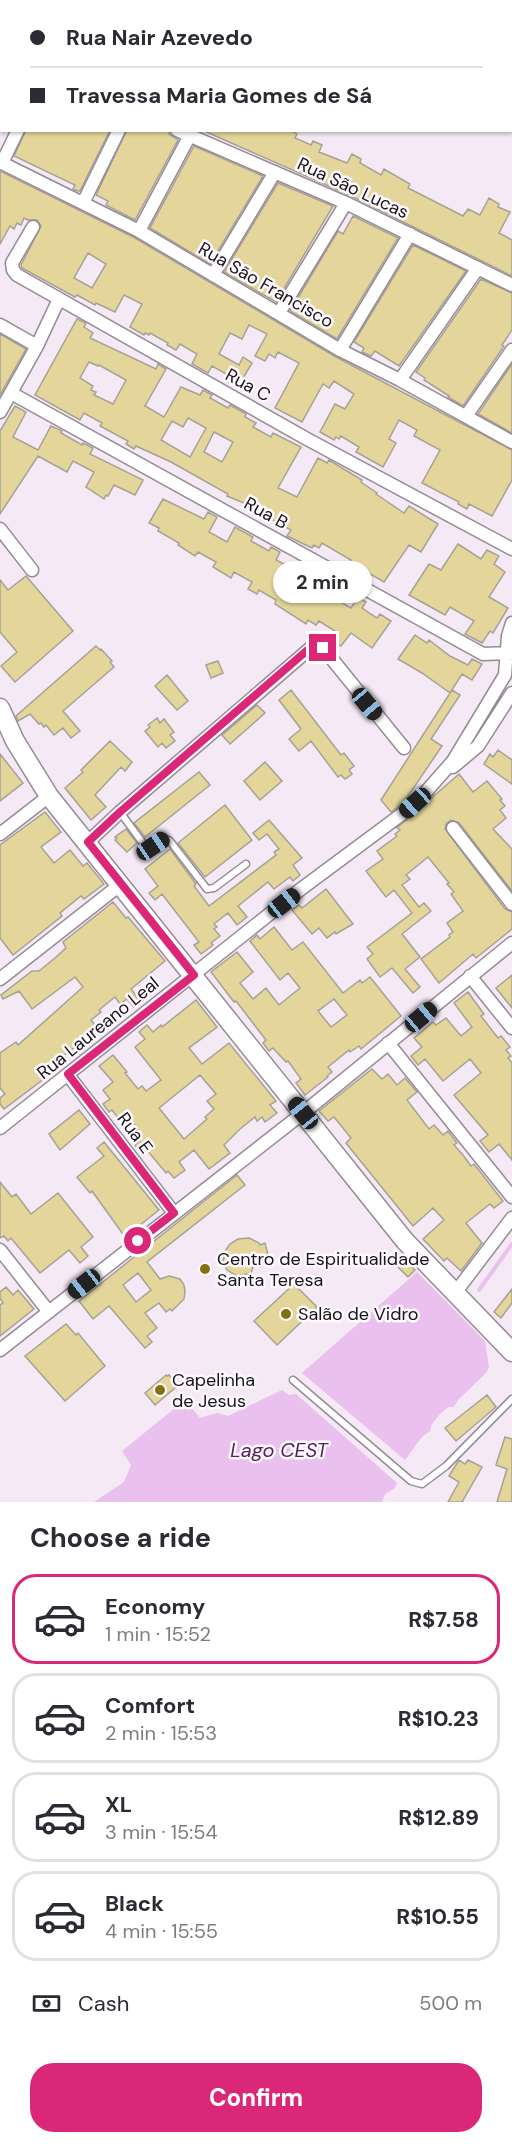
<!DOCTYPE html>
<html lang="en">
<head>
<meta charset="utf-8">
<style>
  :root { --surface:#fff; --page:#f2f2f3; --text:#2b2b33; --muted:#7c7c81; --line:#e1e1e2; --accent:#db2777 }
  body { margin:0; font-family:"DM Sans",sans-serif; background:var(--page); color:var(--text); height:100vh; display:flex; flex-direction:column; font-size:22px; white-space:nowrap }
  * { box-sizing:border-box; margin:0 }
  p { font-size:20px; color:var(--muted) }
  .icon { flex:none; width:33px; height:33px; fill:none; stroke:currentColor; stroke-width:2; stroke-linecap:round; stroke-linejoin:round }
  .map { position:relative; height:1502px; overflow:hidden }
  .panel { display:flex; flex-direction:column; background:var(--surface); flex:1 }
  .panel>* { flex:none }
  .top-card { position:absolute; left:0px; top:0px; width:513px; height:132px; box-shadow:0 2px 4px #0004; display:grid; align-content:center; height:132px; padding:0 30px; background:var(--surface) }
  .end { position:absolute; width:27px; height:27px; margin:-14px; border:8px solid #db2777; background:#fff; box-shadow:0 0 0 3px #fff }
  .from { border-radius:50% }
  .bubble { position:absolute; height:42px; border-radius:21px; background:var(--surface); box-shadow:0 2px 4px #0004; font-size:20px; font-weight:700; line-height:42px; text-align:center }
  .car { position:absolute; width:18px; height:36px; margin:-18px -9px; border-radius:8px; box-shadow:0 0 4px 2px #0007; background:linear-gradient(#222 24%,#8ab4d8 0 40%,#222 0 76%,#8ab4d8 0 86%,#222 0) }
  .top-card b { display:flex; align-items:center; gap:21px; height:57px; font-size:22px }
  .top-card b+b { border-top:2px solid var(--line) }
  .top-card i { width:15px; height:15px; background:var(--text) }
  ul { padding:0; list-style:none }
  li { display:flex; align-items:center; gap:18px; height:90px; margin:0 12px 9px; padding:0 18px; border:3px solid var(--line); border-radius:24px }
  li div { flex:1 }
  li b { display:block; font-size:22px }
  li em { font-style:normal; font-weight:700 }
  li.selected { border-color:var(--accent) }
  li>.icon { width:54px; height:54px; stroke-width:1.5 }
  h2 { padding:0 30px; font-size:27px; line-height:72px }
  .pay { display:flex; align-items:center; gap:15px; height:66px; padding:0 30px; font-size:22px }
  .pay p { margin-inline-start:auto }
  .cta { display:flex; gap:12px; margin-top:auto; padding:12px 30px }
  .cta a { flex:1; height:69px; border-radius:24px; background:var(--accent); color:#fff; font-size:24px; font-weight:700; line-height:69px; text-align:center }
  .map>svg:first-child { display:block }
  .water { fill:#e9c0ee }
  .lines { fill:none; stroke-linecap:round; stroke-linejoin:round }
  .stream { stroke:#e9c0ee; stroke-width:4 }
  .building { fill:#e4d69b; stroke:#a5a294; stroke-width:1.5; fill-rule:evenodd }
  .lane-casing { stroke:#958b96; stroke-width:9 }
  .street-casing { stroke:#958b96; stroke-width:15 }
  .secondary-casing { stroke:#958b96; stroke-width:21 }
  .lane { stroke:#fff; stroke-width:6 }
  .street { stroke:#fff; stroke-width:12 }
  .secondary { stroke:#fff; stroke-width:18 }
  .route { stroke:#db2777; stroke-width:8 }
  .poi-dot { fill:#847010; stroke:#fef9fe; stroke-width:2 }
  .labels { text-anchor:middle; stroke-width:5; stroke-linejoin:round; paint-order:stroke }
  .street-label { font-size:18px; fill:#171418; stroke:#fef9fe }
  .poi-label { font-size:18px; fill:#171418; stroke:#fef9fe; text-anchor:start }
  .water-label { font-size:20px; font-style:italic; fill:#532259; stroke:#fef9fe }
</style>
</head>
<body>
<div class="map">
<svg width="512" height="1502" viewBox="0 0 512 1502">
  <rect width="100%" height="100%" fill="#f4e9f5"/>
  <!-- water -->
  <path class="water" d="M417 1272 485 1341 489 1367 486 1373 458 1400 454 1407H448L440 1414 432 1424 430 1431 422 1437 405 1460 302 1373Z
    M282 1390 289 1395 296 1394 397 1483 395 1488 385 1494 382 1502H94L124 1482 131 1465 122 1451 185 1400 200 1418 217 1413 228 1416Z"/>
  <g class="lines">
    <!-- stream -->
    <path class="stream" d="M479 1290 512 1244"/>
  </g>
  <!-- building -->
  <path class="building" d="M26 130H110L80 191H78L73 189 75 185 14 156Z
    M127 130H169V134L178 140 135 220 106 205 108 201 96 195Z
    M202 130H290L297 134 295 138 311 145 313 141 322 145 319 152 347 163 352 154 361 159 360 163 381 175 384 169 410 184 408 188 463 216 468 209 480 215 489 198 499 204 498 207 510 212 499 233 512 240V276L349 195Z
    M194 146 263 176 210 264 150 228Z
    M0 171 135 238 336 357 512 450V480L492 516 469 504 467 509 458 504 459 502 422 483 440 450 414 436 417 430 399 420 389 439 396 443 383 467 356 452 359 447 341 436 339 439 336 437 334 440 320 432 335 404 345 409 354 394 334 381 329 388 323 384 302 422 275 408 299 363 278 352 275 358 269 354 265 361 255 356 267 334 249 325 242 339 230 333 219 354 239 365 243 357 252 363 238 387 229 383 232 377 212 366 208 373 192 364 197 354 180 344 176 350 167 345 168 343 150 333 149 335 145 333 144 335 130 327 142 304 124 295 115 312 96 303 95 305 77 295 75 297 22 268 21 265 41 226 37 220H28L24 218 21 225 17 223 14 229 10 226 0 244ZM88 253 106 264 92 288 74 278Z
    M278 183 333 206 276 302 224 272Z
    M353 216 398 238 337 339 290 311 338 231 343 234Z
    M413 245 466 271 399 366 375 351 371 356 362 352 364 348 354 342Z
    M481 279 512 293V330L502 345 504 346 463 406 448 397 449 396 424 380 425 378 416 372Z
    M77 319 86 323 84 327 93 333 90 338 156 369 158 364 166 369 145 406 164 417 181 387 200 395 203 390 212 395 210 398 228 408 230 405 246 414 245 417 256 423 253 427 271 437 273 433 301 447 278 488 297 497 318 458 327 463 329 460 362 480 361 482 377 493 376 494 404 513 409 506 438 524 421 552 409 545 384 582 360 568 358 571 348 566 351 560 322 543 319 548 314 545 312 548 287 536 291 530 255 510 256 508 227 496 228 494 171 462 136 446 134 449 126 444 128 441 100 426 102 423 84 413 80 420 35 395ZM89 362 98 366 99 365 126 380 113 404 94 395 96 392 91 390 93 386 80 378ZM188 418 206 428 190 457 161 440 172 421 183 427ZM214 432 233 442 222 462 204 452Z
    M0 334 26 349 0 395Z
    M512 364V433L478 414Z
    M15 406 26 412 13 437 38 450 51 426 62 431 61 433 82 445 83 443 93 448 90 454 143 480 135 495 114 485 108 496 106 495 104 499 86 487 94 472 73 461 67 472 38 456 0 514V431Z
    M163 499 204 519 208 512 217 517 209 532 227 542 235 527 253 537 251 541 269 551 271 547 280 552 276 560 284 564 283 568 300 579 351 608 358 597 366 602 362 608 377 618 380 614 391 621 372 648 351 633 341 646 330 639 335 631 319 621 316 625 308 620 306 624 275 604 276 600 259 590 257 594 248 589 252 582 234 572 231 578 213 567 216 562 198 552 195 556 178 545 179 543 158 531 159 528 149 523Z
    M458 544 481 559 487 550 499 556 494 564 505 572 489 597 508 608 493 633 490 631 482 643 465 634 474 621 450 607 445 615 409 595 429 564 441 570Z
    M26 576 73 631 15 682 1 666 17 652 0 632V580L8 590Z
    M415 635 427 643 429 640 450 656 468 665 472 659 482 664 472 680 462 674 450 693 422 673 398 659Z
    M96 646 100 650 101 649 112 661 110 662 114 667 63 711 80 731 71 738 63 728 54 735 46 725 44 727 41 723 39 724 30 714 18 721 16 716Z
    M218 661 223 673 211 678 206 665Z
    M167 675 188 701 177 710 155 686Z
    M291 690 341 755 344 753 354 766 349 770 352 774 345 779 341 775 338 777 311 741 299 751 289 739 301 729 279 700Z
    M452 690 460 695 431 739 442 746 404 802 391 812 381 800Z
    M257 705 265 713 230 744 222 735Z
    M157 718 160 723 164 719 174 732 170 735 175 741 166 748 162 743 158 747 145 731 150 727 148 725Z
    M110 741 132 762 125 771 121 767 95 795 106 807 91 820 65 788 83 772 81 770Z
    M498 750 512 760V784L484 764 490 754 493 757Z
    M0 754 23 783 0 801Z
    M265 762 282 781 260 800 244 781Z
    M199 772 210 785 145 837 134 823Z
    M459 774 473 792 487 781 502 799 500 800 505 806 500 810 506 818 493 829 512 849V891L459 823 451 820 446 824 445 829 505 909 512 912V929L476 958 473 954 439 983 421 959 450 937 449 935 453 932 447 923 463 911 451 894 454 892 447 884 449 883 428 857 406 875 410 879 402 885 419 907 424 903 431 911 402 934 420 957 405 969 420 987 413 993 392 968 380 977 367 959 373 954 367 947 412 913 394 890 386 897 366 871 383 859 377 851 397 836 395 834 400 830 397 828Z
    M225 805 252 840 205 877 178 843Z
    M45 812 61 832 41 847 54 863 70 850 83 866 87 863 104 884 84 899 81 896 60 913 62 916 13 955 0 938V845Z
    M269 820 302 858 293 865 300 875 293 881 290 877 274 889 268 882 238 906 247 917 237 925 228 913 214 924 217 927 214 929 220 936 211 943 213 945 201 954 194 945 199 942 162 894 155 900 149 893 158 886 145 869 170 849 196 884 194 886 209 906 276 855 274 852 279 849 267 834 259 840 253 833Z
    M126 829 137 843 127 852 115 840 117 838 115 837Z
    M326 889 353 924 336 934 335 932 327 938 319 928 312 934 292 910 299 905 302 908Z
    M113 902 126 918 128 917 165 961 131 989 141 1002 134 1007 127 999 120 1004 115 997 99 1010 101 1012 91 1020 99 1030 95 1033 97 1036 82 1049 74 1048 48 1067 50 1068 41 1075 45 1078 4 1109 0 1104V1098L5 1094 0 1088V1053L16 1042 18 1045 83 987 75 977 32 1009 19 991 3 999 1 995 32 971H39L55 958 66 948 63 942Z
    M274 927 292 950 303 942 343 993 360 980 362 983 370 977 401 1016 361 1049 359 1046 350 1052 349 1050 328 1067 332 1072 327 1076 328 1077 305 1095 296 1083 301 1079 288 1061 286 1062 273 1048 269 1051 263 1043 266 1040 236 1001 234 1002 211 972 237 952 253 972 240 983 253 999 266 988 279 1005 300 988 288 973 280 980 250 941 257 935 260 939ZM334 999 347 1015 331 1027 318 1011Z
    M512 975V1008L496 988Z
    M468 992 484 1014 481 1016 498 1038 501 1036 510 1047 506 1050 511 1056 508 1058 512 1063V1160L499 1144 489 1152 480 1141 488 1135 454 1095 481 1073 470 1059 443 1081 425 1059 418 1065 411 1056 422 1047 414 1038 433 1022 436 1025 446 1018 461 1036 472 1027 454 1003Z
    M196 1000 217 1027 189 1048 202 1064 229 1043 276 1101 270 1105 277 1113 265 1122 262 1117 257 1121 255 1117 240 1129 224 1145 230 1153 209 1169 194 1150 179 1162 185 1170 174 1178 168 1171 166 1173 146 1149 141 1153 135 1145 140 1141 133 1133 138 1129 126 1113 118 1118 112 1110 109 1112 103 1104 110 1099 103 1090 113 1082 99 1066 113 1055 127 1072 125 1073 138 1089 142 1086 146 1091 161 1080 135 1047 145 1039 139 1032 147 1025 153 1032 161 1025 162 1027ZM200 1075 216 1094 207 1101 214 1109 205 1117 207 1119 184 1139 159 1108Z
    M372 1069 382 1079 388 1074 397 1085 405 1078 417 1092 407 1100 429 1129 434 1125 443 1135 448 1131 457 1143 454 1145 463 1155 471 1166 474 1164 503 1201 494 1208 490 1204 466 1223 482 1243 461 1271 447 1258 444 1261 423 1239 444 1220 433 1208 413 1226 346 1143 351 1138 334 1117 328 1121 319 1111Z
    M79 1110 90 1124 60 1150 49 1134Z
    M104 1142 159 1210 125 1237 92 1191 90 1193 77 1177 104 1156 97 1148Z
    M237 1175 245 1185 147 1262 160 1279 169 1276 180 1279 184 1285 185 1291 184 1299 172 1311 170 1309 166 1312 159 1303 145 1313 157 1328 147 1336 152 1342 145 1348 109 1306 93 1319 79 1301ZM138 1273 151 1290 136 1302 123 1285Z
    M0 1182 12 1197 16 1194 31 1214 58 1193 93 1237 81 1247 88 1256 80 1263 69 1250 40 1273 11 1238 8 1241 4 1236 0 1238Z
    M249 1238 259 1243 260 1245 265 1243 268 1255 264 1256 260 1267 254 1264 251 1273 237 1276 227 1270 223 1261 225 1251 230 1244 238 1239Z
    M403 1258 415 1270 408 1277 395 1264Z
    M294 1284 317 1307 277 1345 254 1321Z
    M6 1287 13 1295 18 1290 34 1309 0 1336V1305L3 1303 0 1298V1292Z
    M512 1289V1303L501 1318 494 1312Z
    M66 1324 76 1335 78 1333 105 1366 65 1401 25 1356Z
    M166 1375 167 1376 169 1375 177 1384 175 1385 176 1387 155 1405 145 1393Z
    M487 1395 496 1407 456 1441 445 1428Z
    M505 1437 512 1439V1502H497L507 1469 496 1465Z
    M459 1460 465 1464 468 1460 482 1467 462 1502H448L459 1482 449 1476Z"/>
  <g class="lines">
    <defs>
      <path id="lane" d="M120 812 145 846H153L164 838 170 841 207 889 214 888 246 864
        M293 1380 411 1481 422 1484 446 1466 512 1399"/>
      <path id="street" d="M0 35 2 36
        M0 82 2 83
        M177 130 346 203 512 285
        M0 162 139 231 340 350 400 380 512 442
        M2 163 18 130
        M83 203 119 130
        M33 227 12 263 13 270 17 275 307 439 512 549
        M139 231 189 137
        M213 275 275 172
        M279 313 346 203
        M0 325 37 346
        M340 350 410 234
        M400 380 478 268
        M11 393 483 654 512 653
        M0 412 37 346 59 299
        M466 416 512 350
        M0 529 32 570
        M453 767 478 746 512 693
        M453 828 512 904
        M0 834 49 796
        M88 842 120 812 313 646 323 648 404 748
        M470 976 512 1028
        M0 979 121 884
        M388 1043 512 1197
        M68 1075 174 1213
        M0 1128 301 889 406 811 424 794 453 761 505 675 508 636 512 623
        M0 1250 49 1312
        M455 1293 512 1218
        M0 1350 303 1113 512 943"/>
      <path id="secondary" d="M0 708 15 741 49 796 405 1241 512 1352"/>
    </defs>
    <!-- lane casing -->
    <use href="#lane" class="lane-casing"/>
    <!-- street casing -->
    <use href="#street" class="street-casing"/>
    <!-- secondary casing -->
    <use href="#secondary" class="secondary-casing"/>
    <!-- lane -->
    <use href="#lane" class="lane"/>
    <!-- street -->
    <use href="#street" class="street"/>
    <!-- secondary -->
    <use href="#secondary" class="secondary"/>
  </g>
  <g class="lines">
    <!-- route -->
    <path class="route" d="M138 1241 174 1213 68 1074 194 975 88 842 120 812 311 647 316 645 323 648"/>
  </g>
  <!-- markers -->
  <g class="poi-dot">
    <circle cx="205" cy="1269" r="6"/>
    <circle cx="286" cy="1314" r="6"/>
    <circle cx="160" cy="1390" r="6"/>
  </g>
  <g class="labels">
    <!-- street labels -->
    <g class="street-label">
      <text transform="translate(353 188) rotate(25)" y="6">Rua São Lucas</text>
      <text transform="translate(266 285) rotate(30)" y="6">Rua São Francisco</text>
      <text transform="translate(248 385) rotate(29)" y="6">Rua C</text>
      <text transform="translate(266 513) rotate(29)" y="6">Rua B</text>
      <text transform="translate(98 1028) rotate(-39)" y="6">Rua Laureano Leal</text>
      <text transform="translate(135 1133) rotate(53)" y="6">Rua E</text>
    </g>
    <!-- poi labels -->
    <g class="poi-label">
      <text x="217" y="1265">Centro de Espiritualidade<tspan x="217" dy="21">Santa Teresa</tspan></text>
      <text x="298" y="1320">Salão de Vidro</text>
      <text x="172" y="1386">Capelinha<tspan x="172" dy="21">de Jesus</tspan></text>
    </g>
    <!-- water labels -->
    <g class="water-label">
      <text x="279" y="1457">Lago CEST</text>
    </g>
  </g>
</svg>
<i class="end from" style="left:138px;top:1241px"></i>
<i class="end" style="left:323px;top:648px"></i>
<div class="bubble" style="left:273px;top:561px;width:99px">2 min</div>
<i class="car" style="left:367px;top:704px;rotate:140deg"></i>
<i class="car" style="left:415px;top:803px;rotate:228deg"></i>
<i class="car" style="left:153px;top:846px;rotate:56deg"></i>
<i class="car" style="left:284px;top:903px;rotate:52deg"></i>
<i class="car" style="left:421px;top:1017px;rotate:50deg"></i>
<i class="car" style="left:303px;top:1113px;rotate:321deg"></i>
<i class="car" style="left:84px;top:1284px;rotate:232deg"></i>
<div class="top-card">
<b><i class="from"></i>Rua Nair Azevedo</b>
<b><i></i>Travessa Maria Gomes de Sá</b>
</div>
</div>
<section class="panel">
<h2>Choose a ride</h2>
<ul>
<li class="selected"><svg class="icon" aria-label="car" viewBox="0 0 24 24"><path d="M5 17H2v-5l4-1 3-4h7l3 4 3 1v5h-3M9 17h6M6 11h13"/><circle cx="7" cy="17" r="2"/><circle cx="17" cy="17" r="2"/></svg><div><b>Economy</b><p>1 min · 15:52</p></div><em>R$7.58</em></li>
<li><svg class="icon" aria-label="car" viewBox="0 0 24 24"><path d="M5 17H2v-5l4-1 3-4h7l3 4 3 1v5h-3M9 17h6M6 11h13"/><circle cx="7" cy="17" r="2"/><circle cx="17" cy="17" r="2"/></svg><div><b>Comfort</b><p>2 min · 15:53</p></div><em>R$10.23</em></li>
<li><svg class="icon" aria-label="car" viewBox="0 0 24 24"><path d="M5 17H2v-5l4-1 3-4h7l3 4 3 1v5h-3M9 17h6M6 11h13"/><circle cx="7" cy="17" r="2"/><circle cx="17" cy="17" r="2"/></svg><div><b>XL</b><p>3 min · 15:54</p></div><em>R$12.89</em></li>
<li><svg class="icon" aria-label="car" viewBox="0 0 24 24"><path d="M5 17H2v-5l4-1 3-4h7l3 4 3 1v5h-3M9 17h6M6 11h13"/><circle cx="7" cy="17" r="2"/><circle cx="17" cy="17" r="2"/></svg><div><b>Black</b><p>4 min · 15:55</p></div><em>R$10.55</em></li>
</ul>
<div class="pay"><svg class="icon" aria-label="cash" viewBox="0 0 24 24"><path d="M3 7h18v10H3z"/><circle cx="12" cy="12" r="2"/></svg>Cash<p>500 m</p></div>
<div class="cta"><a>Confirm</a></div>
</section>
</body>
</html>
